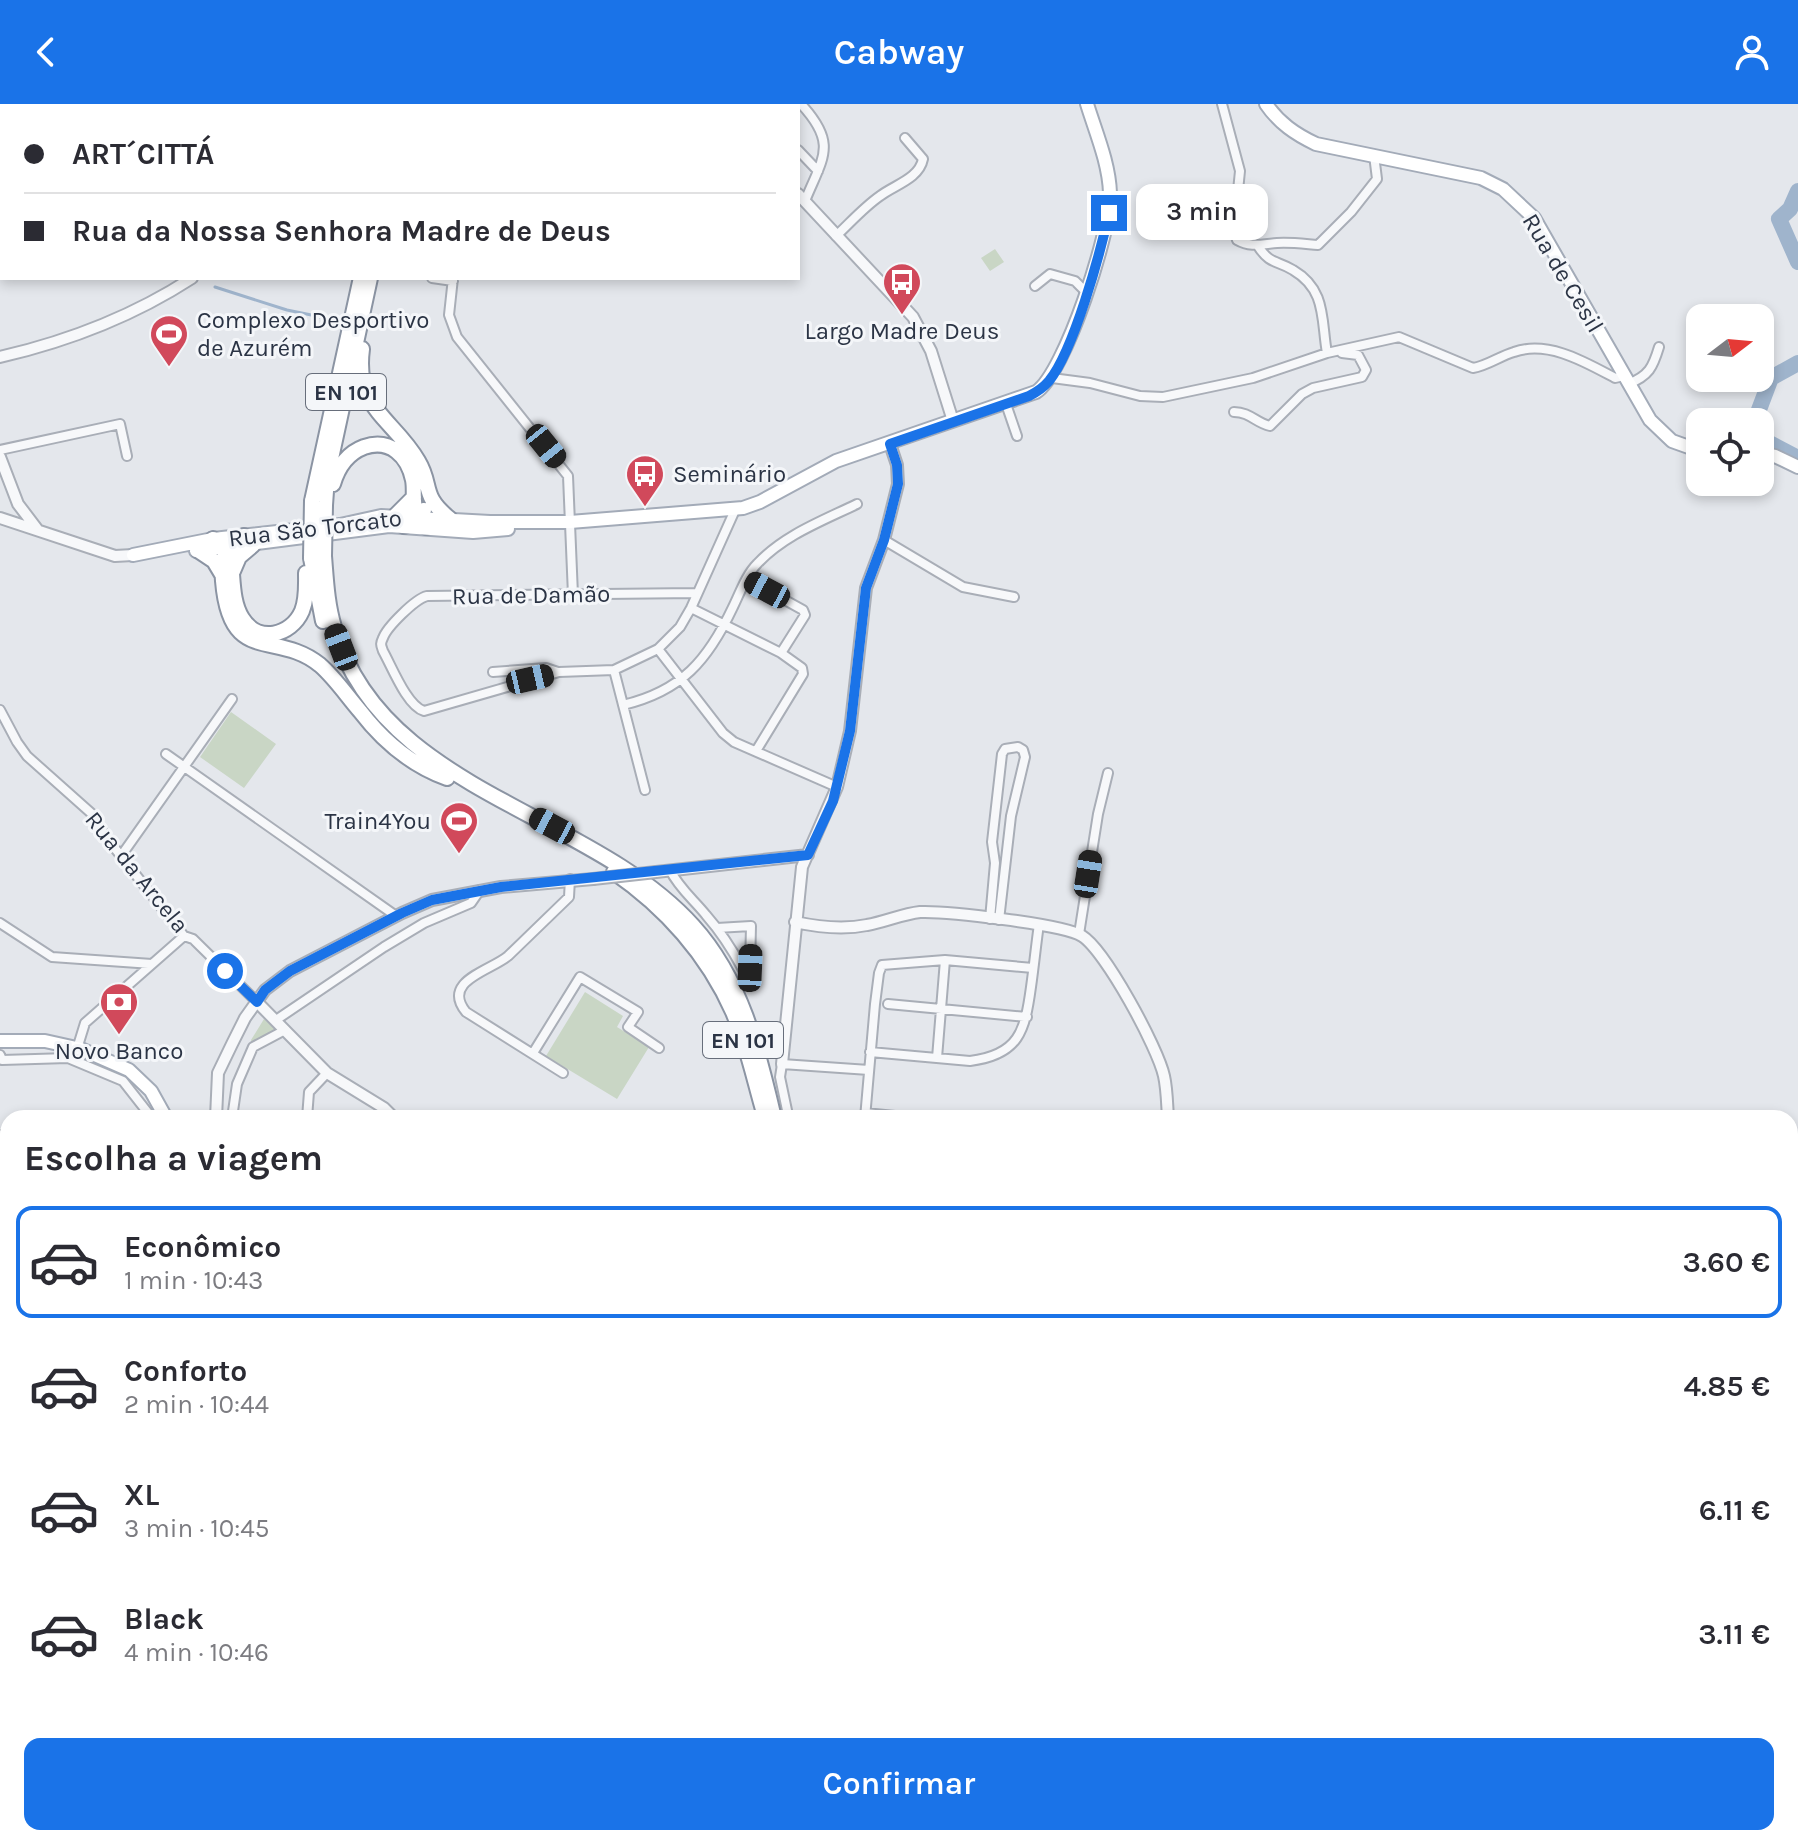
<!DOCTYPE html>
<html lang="pt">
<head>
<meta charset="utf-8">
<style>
  :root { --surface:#fff; --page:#f2f2f3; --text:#2b2b33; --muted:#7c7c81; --line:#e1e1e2; --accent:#1a73e8 }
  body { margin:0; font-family:Karla,sans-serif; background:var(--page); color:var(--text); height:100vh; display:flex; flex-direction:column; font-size:30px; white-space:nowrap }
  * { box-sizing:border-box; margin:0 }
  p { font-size:26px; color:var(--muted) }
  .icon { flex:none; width:44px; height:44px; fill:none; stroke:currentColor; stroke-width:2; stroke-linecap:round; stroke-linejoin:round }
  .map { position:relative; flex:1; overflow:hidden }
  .details { position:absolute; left:0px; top:1006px; width:1798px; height:736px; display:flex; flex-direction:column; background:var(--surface); border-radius:24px 24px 0 0; box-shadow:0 4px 12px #0003 }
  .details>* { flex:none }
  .banner { position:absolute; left:0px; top:0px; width:800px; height:176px; box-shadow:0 4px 12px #0003; display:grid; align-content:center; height:176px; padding:0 24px; background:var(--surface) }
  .needle { width:52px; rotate:74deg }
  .buttons { position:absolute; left:1686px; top:200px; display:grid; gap:16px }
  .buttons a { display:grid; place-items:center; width:88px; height:88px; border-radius:16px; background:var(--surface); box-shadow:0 4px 12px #0003; font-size:40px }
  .end { position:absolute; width:36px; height:36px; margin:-18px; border:10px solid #1a73e8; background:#fff; box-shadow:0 0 0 4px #fff }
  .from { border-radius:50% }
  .bubble { position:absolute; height:56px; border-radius:16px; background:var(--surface); box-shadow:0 4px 12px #0003; font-size:26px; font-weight:600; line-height:56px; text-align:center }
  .car { position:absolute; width:24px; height:48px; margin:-24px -12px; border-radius:10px; box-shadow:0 0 6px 2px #0007; background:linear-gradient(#222 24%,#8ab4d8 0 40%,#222 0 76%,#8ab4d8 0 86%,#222 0) }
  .banner b { display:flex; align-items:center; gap:28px; height:76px; font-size:30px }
  .banner b+b { border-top:2px solid var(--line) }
  .banner i { width:20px; height:20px; background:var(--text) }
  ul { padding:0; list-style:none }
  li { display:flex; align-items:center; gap:24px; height:112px; margin:0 16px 12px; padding:0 8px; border:4px solid transparent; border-radius:16px }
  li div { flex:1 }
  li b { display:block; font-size:30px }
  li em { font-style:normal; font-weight:600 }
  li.current { border-color:var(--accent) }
  li>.icon { width:72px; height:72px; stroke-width:1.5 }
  h2 { padding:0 24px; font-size:36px; line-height:96px }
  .button { display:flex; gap:16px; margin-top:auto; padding:16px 24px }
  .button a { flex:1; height:92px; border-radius:16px; background:var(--accent); color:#fff; font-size:32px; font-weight:600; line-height:92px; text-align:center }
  header { display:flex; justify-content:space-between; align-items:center; height:104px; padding:0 24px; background:var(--accent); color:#fff; font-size:36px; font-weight:600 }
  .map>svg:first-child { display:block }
  .forest { fill:url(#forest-firs) }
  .green { fill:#c9d6c5 }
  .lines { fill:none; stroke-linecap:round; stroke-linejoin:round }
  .stream { stroke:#9fb4cc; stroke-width:3 }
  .river { stroke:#9fb4cc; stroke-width:16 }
  .minor-casing { stroke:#a9aeb7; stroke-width:12 }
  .tertiary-casing { stroke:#a9aeb7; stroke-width:14 }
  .primary-casing { stroke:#a3abb8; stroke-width:16 }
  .trunk-casing { stroke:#8b94a3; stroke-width:18 }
  .minor { stroke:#f7f8fa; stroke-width:8 }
  .tertiary { stroke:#f7f8fa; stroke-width:10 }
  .primary { stroke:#fff; stroke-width:12 }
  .trunk { stroke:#fff; stroke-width:14 }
  .tertiary-bridge-casing { stroke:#a9aeb7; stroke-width:14; stroke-linecap:butt }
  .trunk-bridge-casing { stroke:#8b94a3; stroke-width:18; stroke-linecap:butt }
  .tertiary-bridge { stroke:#f7f8fa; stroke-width:10 }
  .trunk-bridge { stroke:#fff; stroke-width:14 }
  .route { stroke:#1a73e8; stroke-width:10 }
  .labels { text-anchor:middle; stroke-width:6; stroke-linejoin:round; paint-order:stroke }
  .shield { fill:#f4f6f9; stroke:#676e7b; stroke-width:2 }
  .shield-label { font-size:22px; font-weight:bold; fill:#2b3445 }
  .street-label { font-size:24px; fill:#2b3445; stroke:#f4f6f9 }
  .poi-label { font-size:24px; fill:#2b3445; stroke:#f4f6f9; text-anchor:start }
</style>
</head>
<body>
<header><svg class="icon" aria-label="back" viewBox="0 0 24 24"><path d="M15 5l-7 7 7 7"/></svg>Cabway<svg class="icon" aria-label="person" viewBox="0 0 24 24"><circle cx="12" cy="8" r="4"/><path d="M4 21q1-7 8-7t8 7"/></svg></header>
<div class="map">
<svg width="1798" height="1742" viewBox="0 0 1798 1742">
  <defs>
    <pattern id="forest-firs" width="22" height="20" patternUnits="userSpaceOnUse" patternTransform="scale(2)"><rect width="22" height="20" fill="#c9d6c5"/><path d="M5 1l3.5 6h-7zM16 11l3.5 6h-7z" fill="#adb8ab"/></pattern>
  </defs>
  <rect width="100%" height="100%" fill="#e4e7ec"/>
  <!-- forest -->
  <path class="forest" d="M1790 1221 1798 1227V1427L1790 1438Z
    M1297 1734H1596L1598 1742H1294Z"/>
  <!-- green -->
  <path class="green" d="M995 145 1004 158 990 167 981 154Z
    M231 608 276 640 244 684 200 653Z
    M585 888 623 912 617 923 649 943 617 995 546 952Z
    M264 915 278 928 263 933 252 941 251 936Z
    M8 1520V1734H210L215 1742H0V1525Z"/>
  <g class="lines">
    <!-- stream -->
    <path class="stream" d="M0 88H2
      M215 183 287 206 321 213
      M0 1712 8 1709
      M94 1734 104 1742"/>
    <!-- river -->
    <path class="river" d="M1798 87 1790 105 1779 115 1798 158
      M1759 318 1757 311 1771 274 1798 259
      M1760 325 1762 335 1798 354"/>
    <defs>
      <path id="minor" d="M39 0 42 2
        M188 0 189 2
        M204 0 206 2
        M363 0 365 2
        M527 0 529 2
        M754 0 756 2
        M801 0C838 40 823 53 805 97
        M1222 0 1240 67 1234 126 1237 136C1251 144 1262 140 1277 139 1290 138 1305 140 1318 141L1351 108 1377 75 1374 51
        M157 2 159 0
        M245 2 247 0
        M539 2 541 0
        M642 2 645 0
        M745 2V0
        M798 46 818 67
        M836 132C850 119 864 103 880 92 894 81 919 75 923 55L905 34
        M1258 142C1270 161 1277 156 1293 166 1327 186 1321 216 1327 249
        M432 174 453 177
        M453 174 449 211 457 233 568 372 573 491
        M1035 182 1050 170 1075 177 1086 188
        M1052 274 1090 279 1140 292 1163 293 1253 274 1327 249 1399 233 1473 264C1487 262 1500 252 1514 248 1548 236 1585 258 1615 274L1624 272
        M1628 280C1649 272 1653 263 1659 243
        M1006 300 1017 332
        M1234 308C1250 308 1256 319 1270 322L1302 290 1313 284 1362 273 1366 266 1358 251 1342 249
        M0 346 120 320 127 352
        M884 436 963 483 1014 493
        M747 475 803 506 805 511 781 549
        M697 489 427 492C415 495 387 523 383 534 380 540 381 541 383 547 392 563 407 602 424 607L559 568 614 566 658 545 680 523 691 504 735 406
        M691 504 781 549 802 564 803 570 756 647
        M658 545 723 629 734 638 837 683
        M614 566 645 686
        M493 568 546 564 558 568
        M623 601C682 587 708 556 733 503 740 489 746 471 757 460 784 431 822 417 857 400
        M0 606 17 638 27 652 91 709 106 733 184 832 193 835 257 898
        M166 650 396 812
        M121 752 232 595
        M670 766C679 784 693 795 706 811 720 827 732 845 742 864H750L751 822 717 824
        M990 815 995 759 992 738 1002 650 1005 645 1018 643 1023 646 1025 653 1011 712 999 816
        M0 819 52 853 152 860
        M1079 830 1098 710 1108 669
        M888 900 1027 913
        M276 916 384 843 424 819 471 799 480 786
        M77 945 85 919 184 832
        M870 948 970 957C1019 951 1025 927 1031 883 1034 862 1036 841 1039 820
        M533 949 580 873 638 908 628 923 659 944
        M0 951 2 956 68 954 123 977 152 1014
        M937 954 945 856
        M563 969 466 908C441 877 490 867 508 852L569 793 570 775
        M865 1009 915 1014
        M788 1011 780 973 782 960 869 966
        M232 1014 237 980 253 943 285 926
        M307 1014 309 988 327 969
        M865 1014 875 900 879 869 882 861 945 856 1033 864
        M0 1031 8 1042
        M0 1186 8 1196
        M1790 1560 1798 1562
        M1790 1572 1798 1574
        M1790 1691 1798 1684
        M218 1734 224 1742
        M447 1734 452 1742
        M485 1734V1742
        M768 1734 770 1742
        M268 1742 274 1734
        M1288 1742 1289 1734
        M1731 1742 1740 1734"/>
      <path id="tertiary" d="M710 0 712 2
        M263 2H280
        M798 90 913 213 931 247 953 317
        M0 253C69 237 132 213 192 174
        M0 353 18 400 37 425
        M0 414 115 452 133 451
        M656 768 808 751
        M795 818C818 823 843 826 867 821 885 818 902 810 920 808 945 807 1063 820 1082 832 1105 846 1158 944 1164 972 1167 985 1167 1000 1168 1014
        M257 898 327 969 384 1004 394 1014
        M782 960 802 763 837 683 850 627 866 484 884 436 898 380 897 361 890 340
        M216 1014 218 969 232 940 245 914 265 886 290 867 402 809 432 796 501 783 593 775
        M1790 1242 1798 1243
        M421 1734 427 1742"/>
      <path id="primary" d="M1266 0C1279 19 1295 30 1316 40L1481 74 1503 85 1534 114 1650 316 1672 337 1700 347
        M1760 349 1775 352 1798 363
        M196 447 389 422 473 428 508 425
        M133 451 213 435 340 421 381 412 490 418H570L743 404 760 398 836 357 1036 288C1065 270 1112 124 1110 89 1109 59 1096 29 1087 0
        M0 937H45L81 945 129 966 151 987 166 1014
        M727 1734 729 1742"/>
      <path id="trunk" d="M405 2 406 0
        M362 245C354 305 394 315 418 357 433 382 420 391 450 415
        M333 380C338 363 348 349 364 343 390 334 408 352 413 376 415 386 412 398 416 407 418 413 423 418 426 423
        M312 397 360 178
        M325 401 327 373 370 174
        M396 411 414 393
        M404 422 419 413 424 406
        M244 432C224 444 221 453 223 477 230 563 276 525 320 561 335 574 347 592 360 607 383 637 411 661 447 674
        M213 435 229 446C234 468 230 495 242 514 258 540 291 532 302 507 307 495 306 482 306 469
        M199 447 214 457 223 472
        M324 452C326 476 327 500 334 523 379 687 590 707 693 822 741 875 758 945 774 1014
        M311 454 323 517
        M233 467 239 453 253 441
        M614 768C665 803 708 851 733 908 747 940 754 975 764 1009
        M908 1734 912 1742
        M923 1734 927 1742"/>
    </defs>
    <!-- minor casing -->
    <use href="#minor" class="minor-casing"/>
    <!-- tertiary casing -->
    <use href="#tertiary" class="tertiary-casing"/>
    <!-- primary casing -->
    <use href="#primary" class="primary-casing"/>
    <!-- trunk casing -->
    <use href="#trunk" class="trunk-casing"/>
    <!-- minor -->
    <use href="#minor" class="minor"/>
    <!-- tertiary -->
    <use href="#tertiary" class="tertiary"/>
    <!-- primary -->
    <use href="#primary" class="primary"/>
    <!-- trunk -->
    <use href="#trunk" class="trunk"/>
    <defs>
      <path id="tertiary-bridge" d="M593 775 656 768"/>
      <path id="trunk-bridge" d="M324 452 325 401
        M311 454 312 397"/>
    </defs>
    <!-- tertiary-bridge casing -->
    <use href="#tertiary-bridge" class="tertiary-bridge-casing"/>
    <!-- trunk-bridge casing -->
    <use href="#trunk-bridge" class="trunk-bridge-casing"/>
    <!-- tertiary-bridge -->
    <use href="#tertiary-bridge" class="tertiary-bridge"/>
    <!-- trunk-bridge -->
    <use href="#trunk-bridge" class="trunk-bridge"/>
  </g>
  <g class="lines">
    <!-- route -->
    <path class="route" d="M225 867 257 898 265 886 290 867 402 809 432 796 501 783 808 751 833 697 850 627 866 484 884 436 898 380 897 361 890 340 1029 292C1037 288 1043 284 1049 277 1074 246 1100 150 1109 109"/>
  </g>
  <!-- icons -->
  <defs>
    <symbol id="bus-pin" viewBox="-11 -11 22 30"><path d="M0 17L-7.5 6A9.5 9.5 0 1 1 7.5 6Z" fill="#d1495b" stroke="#f4f6f9"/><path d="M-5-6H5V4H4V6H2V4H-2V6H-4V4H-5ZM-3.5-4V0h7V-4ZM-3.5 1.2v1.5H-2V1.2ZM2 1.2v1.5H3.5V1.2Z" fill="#fff"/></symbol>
    <symbol id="stadium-pin" viewBox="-11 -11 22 30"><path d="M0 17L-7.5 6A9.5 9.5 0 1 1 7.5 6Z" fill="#d1495b" stroke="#f4f6f9"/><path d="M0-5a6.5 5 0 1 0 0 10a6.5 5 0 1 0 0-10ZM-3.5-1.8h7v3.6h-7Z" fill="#fff"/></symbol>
    <symbol id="bank-pin" viewBox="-11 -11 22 30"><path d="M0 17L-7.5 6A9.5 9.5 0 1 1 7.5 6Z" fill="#d1495b" stroke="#f4f6f9"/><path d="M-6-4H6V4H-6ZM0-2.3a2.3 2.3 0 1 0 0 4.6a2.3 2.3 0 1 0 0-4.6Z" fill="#fff"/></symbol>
  </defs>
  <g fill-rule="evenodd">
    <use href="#bus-pin" x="880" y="156" width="44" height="60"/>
    <use href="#stadium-pin" x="147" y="208" width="44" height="60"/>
    <use href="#bus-pin" x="623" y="348" width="44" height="60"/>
    <use href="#stadium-pin" x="437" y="695" width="44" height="60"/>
    <use href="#bank-pin" x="97" y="876" width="44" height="60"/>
  </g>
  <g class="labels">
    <!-- shield labels -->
    <g class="shield">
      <rect x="306" y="270" width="80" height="36" rx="6"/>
      <rect x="703" y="918" width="80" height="36" rx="6"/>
    </g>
    <g class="shield-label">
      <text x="346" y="296">EN 101</text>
      <text x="743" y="944">EN 101</text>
    </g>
    <!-- street labels -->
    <g class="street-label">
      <text transform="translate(1563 169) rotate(59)" y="8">Rua de Cesil</text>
      <text transform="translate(315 424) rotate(-7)" y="8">Rua São Torcato</text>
      <text transform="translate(531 491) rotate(-1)" y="8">Rua de Damão</text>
      <text transform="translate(137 768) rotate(51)" y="8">Rua da Arcela</text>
    </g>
    <!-- poi labels -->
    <g class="poi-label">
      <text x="197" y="224">Complexo Desportivo<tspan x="197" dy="28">de Azurém</tspan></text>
      <text x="902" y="235" text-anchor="middle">Largo Madre Deus</text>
      <text x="673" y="378">Seminário</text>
      <text x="431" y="725" text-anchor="end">Train4You</text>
      <text x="119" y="955" text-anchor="middle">Novo Banco</text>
    </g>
  </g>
</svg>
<div class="buttons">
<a><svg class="needle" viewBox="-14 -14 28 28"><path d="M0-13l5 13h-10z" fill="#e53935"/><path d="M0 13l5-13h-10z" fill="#7c7c81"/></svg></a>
<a><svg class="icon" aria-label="locate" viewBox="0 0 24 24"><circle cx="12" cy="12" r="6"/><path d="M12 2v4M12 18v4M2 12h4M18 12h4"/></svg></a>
</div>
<i class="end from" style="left:225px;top:867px"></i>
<i class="end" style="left:1109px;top:109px"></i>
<div class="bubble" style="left:1136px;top:80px;width:132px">3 min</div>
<i class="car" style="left:546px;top:342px;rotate:141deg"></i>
<i class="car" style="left:767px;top:486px;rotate:298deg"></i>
<i class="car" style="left:341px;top:543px;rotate:339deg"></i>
<i class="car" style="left:530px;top:575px;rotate:77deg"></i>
<i class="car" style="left:552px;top:722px;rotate:298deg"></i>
<i class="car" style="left:1088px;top:770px;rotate:9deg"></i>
<i class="car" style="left:750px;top:864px;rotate:2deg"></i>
<div class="banner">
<b><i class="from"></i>ART´CITTÁ</b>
<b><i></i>Rua da Nossa Senhora Madre de Deus</b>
</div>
<section class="details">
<h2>Escolha a viagem</h2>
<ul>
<li class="current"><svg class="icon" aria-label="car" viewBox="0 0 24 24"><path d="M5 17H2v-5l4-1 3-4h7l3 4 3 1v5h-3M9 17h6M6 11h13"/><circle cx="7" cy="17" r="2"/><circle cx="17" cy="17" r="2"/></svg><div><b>Econômico</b><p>1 min · 10:43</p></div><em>3.60 €</em></li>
<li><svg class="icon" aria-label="car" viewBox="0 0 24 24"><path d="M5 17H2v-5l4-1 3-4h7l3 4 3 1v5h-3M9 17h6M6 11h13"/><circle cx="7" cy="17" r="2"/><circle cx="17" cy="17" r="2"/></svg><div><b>Conforto</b><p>2 min · 10:44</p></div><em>4.85 €</em></li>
<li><svg class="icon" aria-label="car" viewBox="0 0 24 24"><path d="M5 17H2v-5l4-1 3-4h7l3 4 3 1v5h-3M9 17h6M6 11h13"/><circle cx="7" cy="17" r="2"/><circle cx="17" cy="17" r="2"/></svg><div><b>XL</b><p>3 min · 10:45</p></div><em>6.11 €</em></li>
<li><svg class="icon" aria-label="car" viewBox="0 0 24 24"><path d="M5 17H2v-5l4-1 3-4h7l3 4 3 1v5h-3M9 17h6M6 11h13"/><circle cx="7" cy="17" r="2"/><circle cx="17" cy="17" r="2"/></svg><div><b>Black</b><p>4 min · 10:46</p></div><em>3.11 €</em></li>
</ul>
<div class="button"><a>Confirmar</a></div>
</section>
</div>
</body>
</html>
